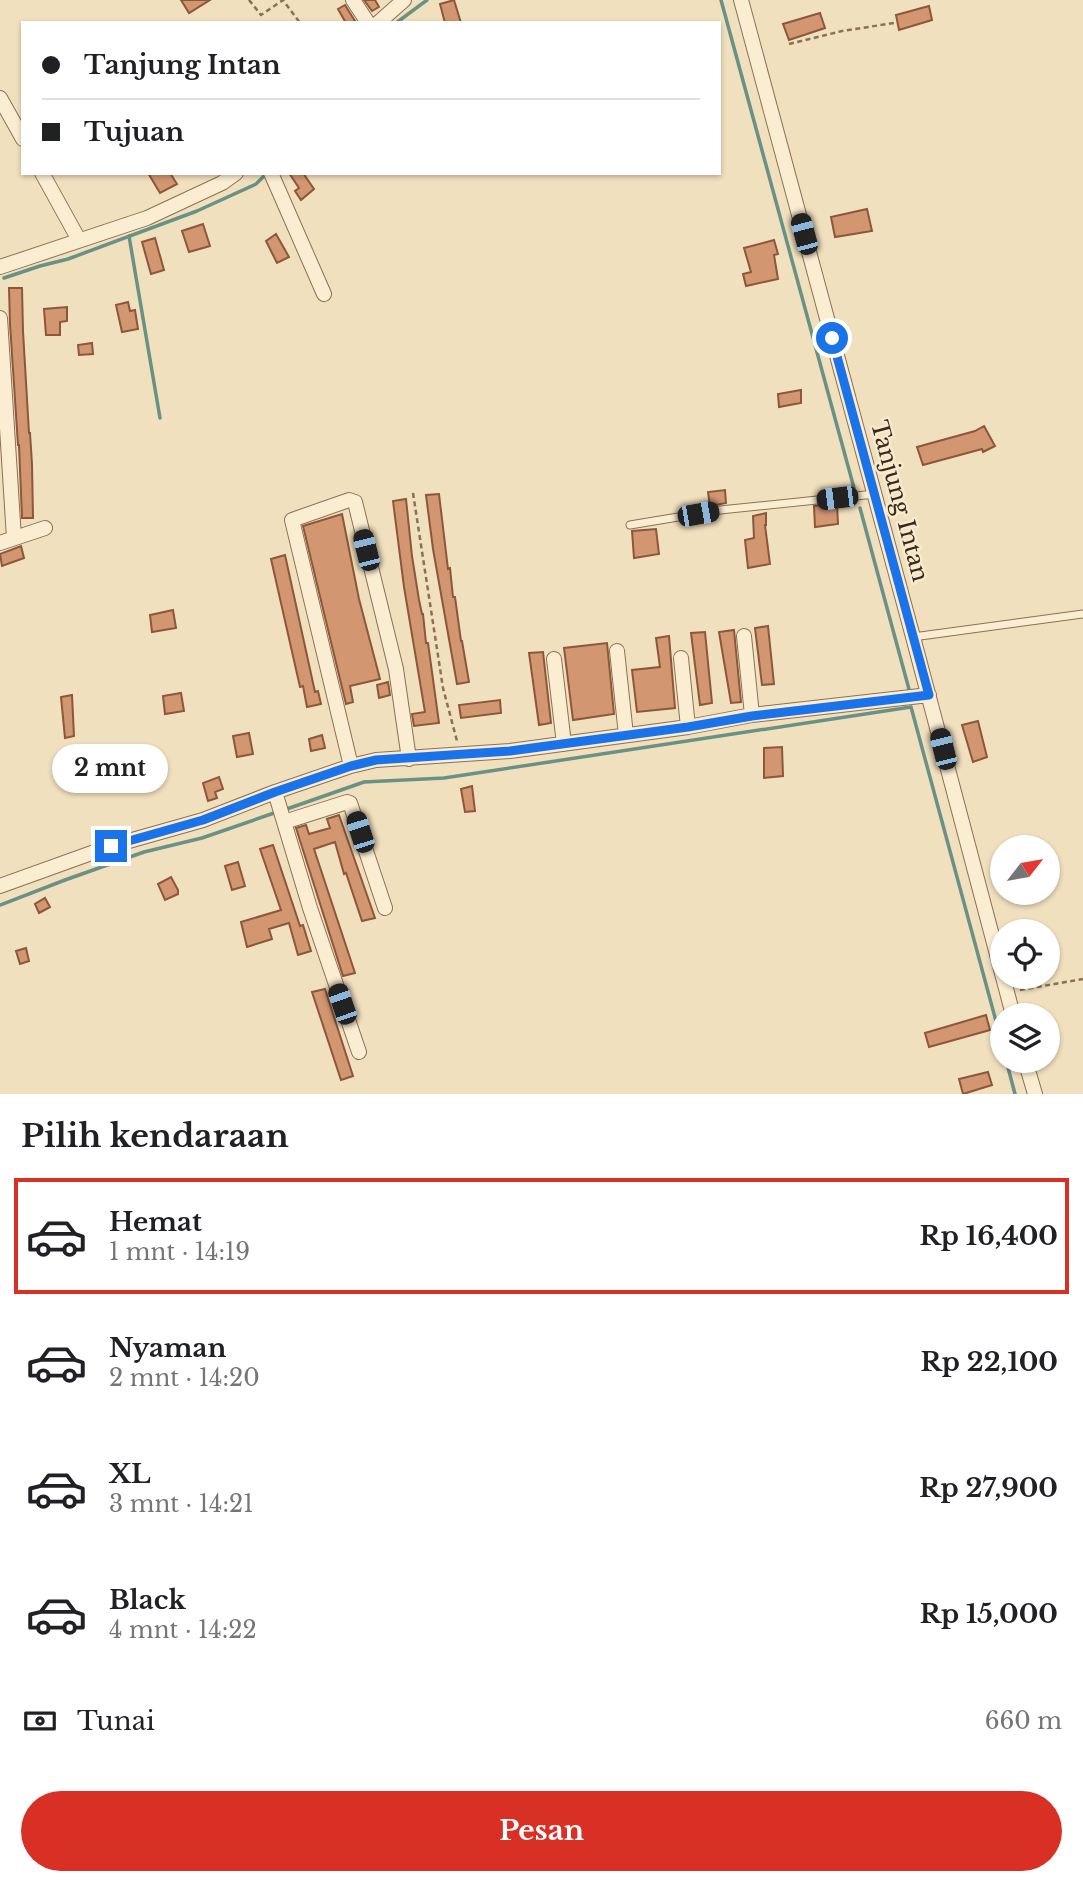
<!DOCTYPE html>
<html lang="id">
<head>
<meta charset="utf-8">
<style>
  :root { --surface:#fff; --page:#f6f6f6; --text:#202124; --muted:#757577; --line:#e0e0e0; --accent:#d93025 }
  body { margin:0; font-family:"Libre Baskerville",serif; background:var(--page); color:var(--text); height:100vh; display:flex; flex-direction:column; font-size:26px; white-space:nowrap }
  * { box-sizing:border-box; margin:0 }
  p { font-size:23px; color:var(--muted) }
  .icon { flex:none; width:38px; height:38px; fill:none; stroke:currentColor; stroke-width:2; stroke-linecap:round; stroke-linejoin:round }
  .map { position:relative; height:1094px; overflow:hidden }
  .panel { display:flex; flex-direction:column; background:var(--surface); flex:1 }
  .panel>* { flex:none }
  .banner { position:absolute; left:21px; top:21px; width:700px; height:154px; border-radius:0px; box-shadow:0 2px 5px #0004; display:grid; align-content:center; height:154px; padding:0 21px; background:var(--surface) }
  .needle { width:46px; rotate:59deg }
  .buttons { position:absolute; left:990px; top:835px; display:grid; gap:14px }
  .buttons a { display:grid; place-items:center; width:70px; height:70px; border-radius:50%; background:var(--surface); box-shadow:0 2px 5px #0004; font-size:35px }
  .end { position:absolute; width:32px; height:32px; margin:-16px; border:9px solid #1a73e8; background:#fff; box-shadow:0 0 0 4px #fff }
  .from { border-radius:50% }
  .bubble { position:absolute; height:49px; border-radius:24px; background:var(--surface); box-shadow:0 2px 5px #0004; font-size:23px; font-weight:700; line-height:49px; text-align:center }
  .car { position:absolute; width:21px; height:42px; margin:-21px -10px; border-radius:9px; box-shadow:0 0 5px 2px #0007; background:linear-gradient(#222 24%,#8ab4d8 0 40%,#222 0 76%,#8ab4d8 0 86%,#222 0) }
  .banner b { display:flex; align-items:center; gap:24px; height:66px; font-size:26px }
  .banner b+b { border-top:2px solid var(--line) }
  .banner i { width:18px; height:18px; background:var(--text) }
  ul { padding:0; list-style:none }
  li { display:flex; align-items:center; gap:21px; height:116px; margin:0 14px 10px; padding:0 7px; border:4px solid transparent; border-radius:0px }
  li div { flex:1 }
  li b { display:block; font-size:26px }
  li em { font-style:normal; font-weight:700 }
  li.on { border-color:var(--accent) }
  li>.icon { width:63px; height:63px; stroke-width:1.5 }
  h2 { padding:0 21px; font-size:32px; line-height:84px }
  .pay { display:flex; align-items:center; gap:18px; height:77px; padding:0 21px; font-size:26px }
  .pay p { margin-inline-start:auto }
  .primary-button { display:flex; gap:14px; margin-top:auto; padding:14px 21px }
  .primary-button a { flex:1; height:80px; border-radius:42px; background:var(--accent); color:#fff; font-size:28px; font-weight:700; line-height:80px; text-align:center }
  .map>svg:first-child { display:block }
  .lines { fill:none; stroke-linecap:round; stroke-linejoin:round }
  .stream { stroke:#699185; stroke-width:3.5 }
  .building { fill:#d29671; stroke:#8c573a; stroke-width:2 }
  .service-casing { stroke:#8b7056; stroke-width:9 }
  .minor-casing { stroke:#8b7056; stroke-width:16 }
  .path { stroke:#8b7056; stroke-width:2.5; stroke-dasharray:5 3.5; stroke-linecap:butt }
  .service { stroke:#fbedd2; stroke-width:7 }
  .minor { stroke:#fbedd2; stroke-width:14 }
  .route { stroke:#1a73e8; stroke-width:9 }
  .labels { text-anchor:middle; stroke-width:5; stroke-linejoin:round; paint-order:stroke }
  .street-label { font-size:23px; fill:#39291b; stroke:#f8eace }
</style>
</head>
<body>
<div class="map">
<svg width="1083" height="1094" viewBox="0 0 1083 1094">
  <rect width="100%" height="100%" fill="#f1e0be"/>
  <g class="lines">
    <!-- stream -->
    <path class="stream" d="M721 0 854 488
      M396 23 427 0
      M129 236 160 418
      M4 278 40 266 68 259 197 211 256 184 267 173
      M860 508 910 693
      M284 810 364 782 444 778 911 707 1003 1047
      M0 905 65 880 144 852 202 838 277 812
      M1006 1060 1015 1094"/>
  </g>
  <!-- building -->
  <path class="building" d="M181 0H210L189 13Z
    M364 0H375L379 7 372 11Z
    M454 0 461 23H445L440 4Z
    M345 5 355 21 353 23H346L338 9Z
    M929 6 932 20 899 30 896 15Z
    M820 13 825 28 789 40 783 24Z
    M148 173H170L177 184 160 193Z
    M289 173H303L314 189 301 200 295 191 299 188Z
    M867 209 872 231 835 237 831 217Z
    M203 224 210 246 189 252 182 231Z
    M276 234 289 257 277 263 266 241Z
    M155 238 164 270 151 274 142 242Z
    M774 240 778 254 774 255 778 279 746 286 743 274 751 272 744 248Z
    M9 288H22L23 331 29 433H30L32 464 33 518H22L19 445H18L10 324Z
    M128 302 130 311 135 310 138 329 122 332 116 305Z
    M67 307V321L60 322V335H46L44 309Z
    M92 343 93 354 79 355 78 345Z
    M801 390V403L779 407 778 394Z
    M984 426 995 446 983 452 982 449 923 465 917 447 975 431Z
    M725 490 726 503 710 506 708 492Z
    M439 494 448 569 450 568 453 597H455L461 641H462L469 682 457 684 433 549 426 495Z
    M406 499 412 556 419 600 422 614H423L426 643H428L439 723 414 726 412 714 425 712 404 587 393 501Z
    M837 504 838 524 815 527 814 506Z
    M766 513V525H765L770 564 748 568 745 540 754 538 753 516Z
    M342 514 359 599 380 679 350 686 353 702 346 704 303 526Z
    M656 529 659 554 634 558 632 531Z
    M21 546 24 558 2 566 0 554Z
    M285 555 315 692 318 691 321 704 307 707 303 686 300 687 271 559Z
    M173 610 176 628 152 632 150 615Z
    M768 626 774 684 762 685 755 628Z
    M734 630 741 702 731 703 719 632Z
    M705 632 712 703 700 705 691 633Z
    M669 636 675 708 637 712 632 670 660 667 656 638Z
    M607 643 614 714 573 720 564 648Z
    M543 652 551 723 539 725 529 653Z
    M388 682 390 695 379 698 377 685Z
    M181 693 184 711 165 714 163 696Z
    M72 695 74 736 65 738 61 697Z
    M500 700 501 713 461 718 459 705Z
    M978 721 987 757 973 762 962 725Z
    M249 733 253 754 237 757 233 736Z
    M322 735 325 748 311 751 309 739Z
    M782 747 783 776 764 778V748Z
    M219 777 223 789 215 792 217 798 208 801 203 783Z
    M472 786 475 811 465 812 461 789Z
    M339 815 375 918 362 921 346 873 344 874 335 842 314 849 355 973 343 976 296 828 306 825 309 834 330 828 327 819Z
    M273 845 300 926 303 925 311 951 298 955 289 923 269 929 272 939 247 947 241 922 281 910 260 849Z
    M238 862 245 886 232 890 225 866Z
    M171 877 178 890V894L165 900 158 884Z
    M45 898 50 907 39 913 35 904Z
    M26 948 29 961 20 964 16 951Z
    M325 989 353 1076 341 1080 312 992Z
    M986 1015 990 1030 929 1047 925 1033Z
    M988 1072 992 1085 963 1094 959 1079Z"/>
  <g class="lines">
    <defs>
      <path id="service" d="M630 525 720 510 875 494
        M913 637 1083 614"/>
      <path id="minor" d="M353 0 368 23
        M741 0 913 637 1013 1015
        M378 23 404 0
        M0 98 23 139
        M42 173 79 240
        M271 173 324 294
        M0 267 147 218 222 183 236 173
        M0 318 14 538
        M0 543 45 528
        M744 636 752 715
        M617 651 626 735
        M681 658 688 727
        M554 659 564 744
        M351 766 292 520 349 500 355 502 396 669 409 759
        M275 792 310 908 359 1052
        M284 822 347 802 350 803 385 908
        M0 886 111 846 203 820 275 792 351 766 376 760 510 751 688 727 752 715 929 695
        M1025 1060 1035 1094"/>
    </defs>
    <!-- service casing -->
    <use href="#service" class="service-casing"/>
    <!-- minor casing -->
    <use href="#minor" class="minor-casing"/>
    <!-- path -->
    <path class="path" d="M249 0 261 15 283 0 300 23
      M789 44 842 31 894 23
      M413 493 443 688 457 741
      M1020 990 1083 979"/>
    <!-- service -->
    <use href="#service" class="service"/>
    <!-- minor -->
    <use href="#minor" class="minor"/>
  </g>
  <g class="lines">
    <!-- route -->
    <path class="route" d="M111 846 203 820 275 792 351 766 376 760 510 751 688 727 752 716 929 695 832 338"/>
  </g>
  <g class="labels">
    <!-- street labels -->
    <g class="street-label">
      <text transform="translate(900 501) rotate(75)" y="8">Tanjung Intan</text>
    </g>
  </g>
</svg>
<div class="buttons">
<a><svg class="needle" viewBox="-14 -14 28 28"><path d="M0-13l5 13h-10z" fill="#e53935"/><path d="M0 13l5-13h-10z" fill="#757577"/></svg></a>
<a><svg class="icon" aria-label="locate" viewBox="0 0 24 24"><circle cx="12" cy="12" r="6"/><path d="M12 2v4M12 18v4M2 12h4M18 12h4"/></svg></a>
<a><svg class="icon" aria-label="layers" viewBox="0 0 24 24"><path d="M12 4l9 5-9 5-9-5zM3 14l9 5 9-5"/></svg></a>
</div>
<i class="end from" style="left:832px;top:338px"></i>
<i class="end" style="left:111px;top:846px"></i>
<div class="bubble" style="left:52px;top:744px;width:116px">2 mnt</div>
<i class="car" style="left:804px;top:234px;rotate:345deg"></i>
<i class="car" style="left:837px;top:498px;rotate:263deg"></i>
<i class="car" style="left:698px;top:514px;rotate:80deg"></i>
<i class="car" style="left:366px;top:550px;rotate:346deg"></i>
<i class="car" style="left:943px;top:749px;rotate:346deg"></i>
<i class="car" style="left:360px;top:832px;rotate:342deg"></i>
<i class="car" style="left:342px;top:1004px;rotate:341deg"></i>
<div class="banner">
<b><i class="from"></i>Tanjung Intan</b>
<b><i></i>Tujuan</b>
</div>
</div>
<section class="panel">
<h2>Pilih kendaraan</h2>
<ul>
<li class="on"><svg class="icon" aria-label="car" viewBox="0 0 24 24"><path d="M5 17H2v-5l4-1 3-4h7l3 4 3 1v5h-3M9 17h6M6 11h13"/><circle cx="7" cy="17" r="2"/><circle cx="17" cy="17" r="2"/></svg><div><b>Hemat</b><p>1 mnt · 14:19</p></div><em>Rp 16,400</em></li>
<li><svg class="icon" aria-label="car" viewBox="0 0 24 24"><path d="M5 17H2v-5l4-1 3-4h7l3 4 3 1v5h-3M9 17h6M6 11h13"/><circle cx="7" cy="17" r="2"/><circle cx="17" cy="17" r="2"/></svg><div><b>Nyaman</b><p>2 mnt · 14:20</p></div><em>Rp 22,100</em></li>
<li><svg class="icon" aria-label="car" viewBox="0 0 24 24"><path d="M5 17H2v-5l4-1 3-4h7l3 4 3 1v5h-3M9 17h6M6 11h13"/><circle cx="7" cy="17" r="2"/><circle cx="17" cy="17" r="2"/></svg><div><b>XL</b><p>3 mnt · 14:21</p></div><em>Rp 27,900</em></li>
<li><svg class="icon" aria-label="car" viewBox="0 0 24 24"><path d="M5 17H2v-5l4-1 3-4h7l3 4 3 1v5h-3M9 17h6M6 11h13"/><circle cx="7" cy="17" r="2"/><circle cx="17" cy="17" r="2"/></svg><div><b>Black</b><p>4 mnt · 14:22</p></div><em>Rp 15,000</em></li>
</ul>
<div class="pay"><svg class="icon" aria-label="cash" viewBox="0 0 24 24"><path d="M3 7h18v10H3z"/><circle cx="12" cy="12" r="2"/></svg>Tunai<p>660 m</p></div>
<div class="primary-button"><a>Pesan</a></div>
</section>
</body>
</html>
